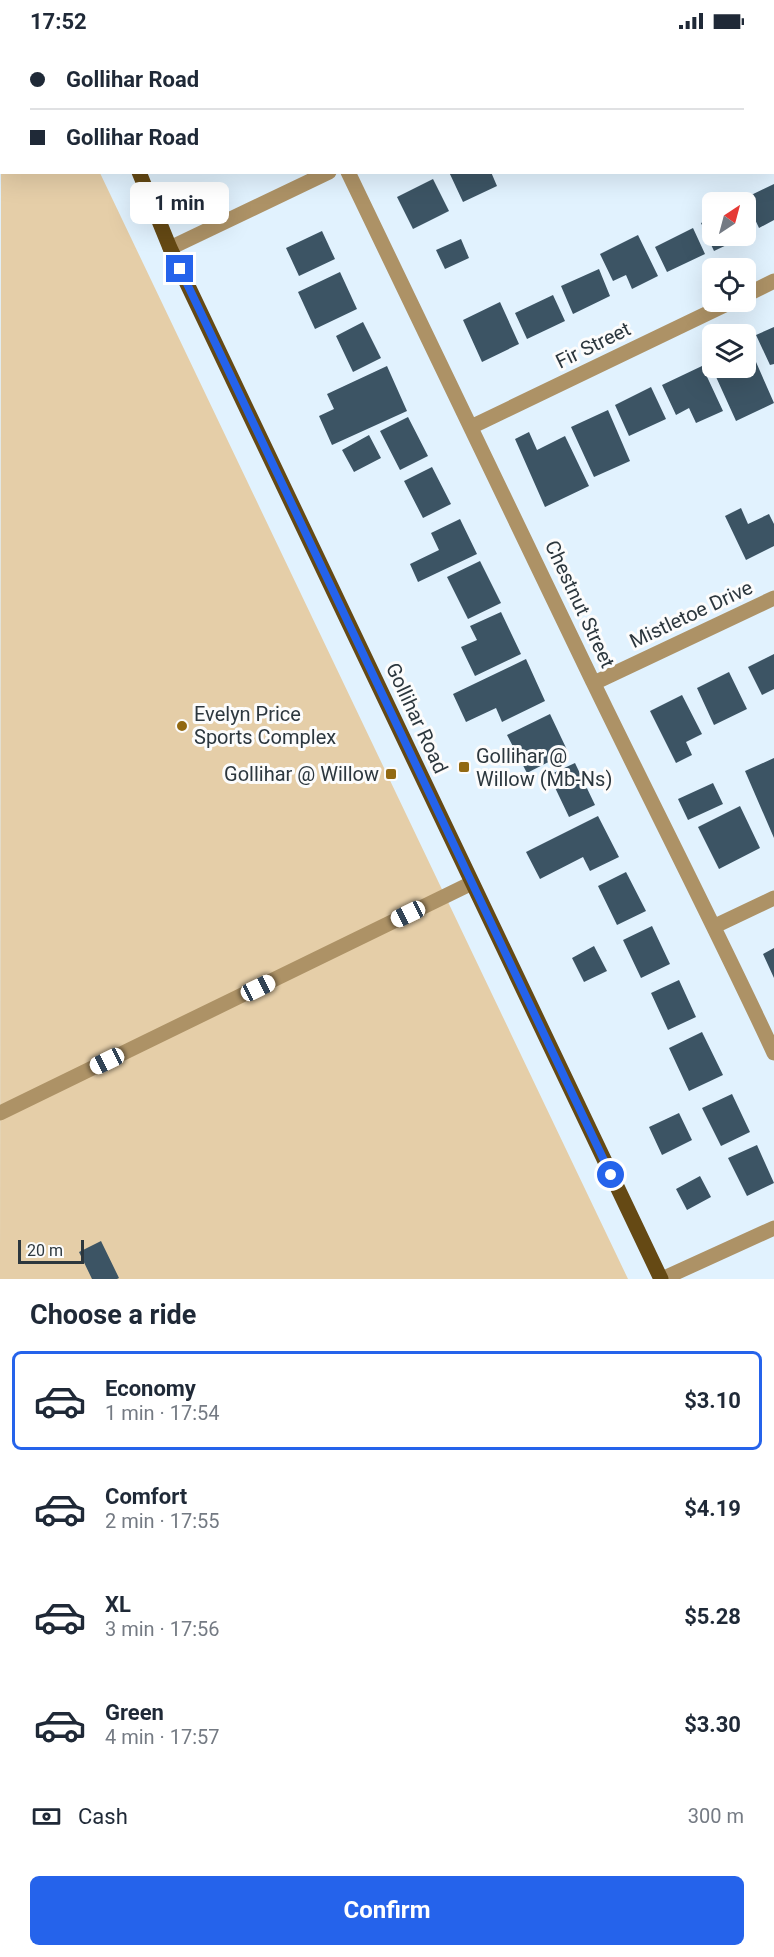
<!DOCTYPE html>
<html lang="en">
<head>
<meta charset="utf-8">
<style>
  :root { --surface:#fff; --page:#f6f6f7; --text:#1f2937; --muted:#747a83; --line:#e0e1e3; --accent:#2563eb }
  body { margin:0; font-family:Roboto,sans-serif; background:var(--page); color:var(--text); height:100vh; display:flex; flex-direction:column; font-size:22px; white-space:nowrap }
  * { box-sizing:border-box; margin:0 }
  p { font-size:20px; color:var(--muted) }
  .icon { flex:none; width:33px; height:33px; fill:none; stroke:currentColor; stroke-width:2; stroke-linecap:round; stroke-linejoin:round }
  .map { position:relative; height:1237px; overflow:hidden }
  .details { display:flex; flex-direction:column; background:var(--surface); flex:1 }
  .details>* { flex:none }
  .top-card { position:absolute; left:0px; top:0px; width:774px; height:132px; box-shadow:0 6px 24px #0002; display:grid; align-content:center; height:132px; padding:0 30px; background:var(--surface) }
  .needle { width:39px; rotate:36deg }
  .controls { position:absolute; left:702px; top:150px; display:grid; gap:12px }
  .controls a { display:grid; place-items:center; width:54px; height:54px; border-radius:9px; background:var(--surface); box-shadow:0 6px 24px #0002; font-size:30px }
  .scale { position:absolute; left:18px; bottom:15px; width:66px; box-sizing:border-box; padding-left:6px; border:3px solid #2c373e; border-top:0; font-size:16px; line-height:21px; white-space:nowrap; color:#2c373e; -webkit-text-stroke:4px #fcfcfc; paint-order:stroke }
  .end { position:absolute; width:27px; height:27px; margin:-14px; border:8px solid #2563eb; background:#fff; box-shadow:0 0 0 3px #fff }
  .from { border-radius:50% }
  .bubble { position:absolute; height:42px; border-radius:9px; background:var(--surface); box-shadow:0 6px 24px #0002; font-size:20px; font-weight:700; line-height:42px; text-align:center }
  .car { position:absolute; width:18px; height:36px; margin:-18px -9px; border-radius:8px; box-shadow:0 0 4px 2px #0007; background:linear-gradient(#fff 24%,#345 0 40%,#fff 0 76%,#345 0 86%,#fff 0) }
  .top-card b { display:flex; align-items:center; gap:21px; height:57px; font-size:22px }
  .top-card b+b { border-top:2px solid var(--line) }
  .top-card i { width:15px; height:15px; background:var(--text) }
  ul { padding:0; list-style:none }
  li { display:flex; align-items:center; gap:18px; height:99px; margin:0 12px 9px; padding:0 18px; border:3px solid transparent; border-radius:9px }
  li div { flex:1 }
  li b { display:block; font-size:22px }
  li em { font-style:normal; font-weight:700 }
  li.current { border-color:var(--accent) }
  li>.icon { width:54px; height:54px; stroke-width:1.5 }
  h2 { padding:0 30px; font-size:27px; line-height:72px }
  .pay { display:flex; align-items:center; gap:15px; height:66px; padding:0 30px; font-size:22px }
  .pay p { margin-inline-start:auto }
  .button { display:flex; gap:12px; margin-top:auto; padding:12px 30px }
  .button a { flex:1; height:69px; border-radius:9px; background:var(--accent); color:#fff; font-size:24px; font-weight:700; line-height:69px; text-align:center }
  .status { display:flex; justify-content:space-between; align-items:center; height:42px; padding:0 30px; background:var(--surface); direction:ltr }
  .status svg { height:16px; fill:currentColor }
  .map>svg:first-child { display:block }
  .green { fill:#e5cea8 }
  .building { fill:#3c5464 }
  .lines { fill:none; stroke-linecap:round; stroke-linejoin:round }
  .minor { stroke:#ad9266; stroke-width:15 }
  .major { stroke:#654914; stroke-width:15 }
  .route { stroke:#2563eb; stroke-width:8 }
  .poi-dot { fill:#926912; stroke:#fcfcfc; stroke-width:2 }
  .labels { text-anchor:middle; stroke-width:6; stroke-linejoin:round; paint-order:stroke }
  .street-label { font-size:20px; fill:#2c373e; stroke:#fcfcfc }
  .poi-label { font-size:20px; fill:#2c373e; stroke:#fcfcfc; text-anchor:start }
</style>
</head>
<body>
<div class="status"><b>17:52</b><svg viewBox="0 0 49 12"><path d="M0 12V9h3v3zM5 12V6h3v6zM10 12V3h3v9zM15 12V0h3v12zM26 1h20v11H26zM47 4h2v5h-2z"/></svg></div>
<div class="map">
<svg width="774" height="1237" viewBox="0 0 774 1237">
  <rect width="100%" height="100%" fill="#e1f2fe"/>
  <!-- green -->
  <path class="green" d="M1 115 2 130 100 131 628 1237H0Z"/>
  <!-- building -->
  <path class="building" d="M449 130H491L497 144 463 160Z
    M433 137 449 169 413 187 397 155Z
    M774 142V178L759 186 745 156Z
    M712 176V194H746V177L752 191 714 209 701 181Z
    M693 186 705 212 667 230 655 205Z
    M322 189 335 217 299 234 286 206Z
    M638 193 658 234 632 247 626 233 613 239 600 212Z
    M461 197 469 216 445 227 436 208Z
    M599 227 610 254 573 272 561 244Z
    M340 230 357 267 315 287 298 250Z
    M553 253 565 279 527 297 515 271Z
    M500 260 519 302 482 320 463 278Z
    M363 280 381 316 353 330 336 294Z
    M774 285V322L770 323 756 293Z
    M749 304 774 361 736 379 712 326H746V306Z
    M387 324 407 369 332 403 319 374 334 367 327 352Z
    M702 324 723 369 696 381 689 366 676 373 662 343Z
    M651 345 666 377 629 394 615 363Z
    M608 368 630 419 594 435 571 385Z
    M408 375 428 414 400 428 380 389Z
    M529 390 537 408 565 394 589 444 545 465 515 397Z
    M369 393 381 416 354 430 342 408Z
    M432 425 451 462 423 476 404 439Z
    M741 466 748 482 769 472 774 482V504L746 518 725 474Z
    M460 477 477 512 418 540 410 522 439 508 431 491Z
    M480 519 501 561 468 577 447 535Z
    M501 570 521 612 475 634 461 605 477 598 470 584Z
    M774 612V647L762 653 748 625Z
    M526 617 545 659 502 680 496 666 466 680 453 652Z
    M729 630 747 667 714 683 697 646Z
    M682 653 702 692 686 700 692 713 676 721 650 669Z
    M550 672 568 710 527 731 507 693Z
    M774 716V796L745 729Z
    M575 721 595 763 569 775 549 733Z
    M713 741 723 762 688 778 678 757Z
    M740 764 760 806 719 827 698 785Z
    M598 774 619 815 590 829 583 815 540 837 526 810Z
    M626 830 646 869 617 883 598 844Z
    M652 884 670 922 641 936 623 898Z
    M594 904 607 929 584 940 572 916Z
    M774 906V936L763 912Z
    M679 938 696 975 668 988 651 951Z
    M702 990 723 1033 689 1049 669 1006Z
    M732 1052 750 1090 721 1104 702 1066Z
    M679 1071 692 1098 662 1113 649 1085Z
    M757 1103 774 1141 747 1154 728 1116Z
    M700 1134 711 1155 687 1168 676 1147Z
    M101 1199 119 1236 117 1237H92L79 1210Z"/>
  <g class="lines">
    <!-- minor -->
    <path class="minor" d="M287 0 288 2
      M599 2 602 0
      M0 97 2 96
      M348 130C431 300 512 470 593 640 653 764 716 886 774 1011
      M170 206 329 130
      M746 253 774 239
      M473 384 731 260
      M594 641 774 556
      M715 884 774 856
      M0 1071 472 841
      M662 1237 774 1186"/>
    <!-- major -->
    <path class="major" d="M82 0V2
      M139 130 170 206 661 1237"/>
  </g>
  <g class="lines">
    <!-- route -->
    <path class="route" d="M180 227 611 1133"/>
  </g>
  <!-- markers -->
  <g class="poi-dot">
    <circle cx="182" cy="684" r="6"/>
    <rect x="458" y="719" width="12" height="12" rx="3"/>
    <rect x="385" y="726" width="12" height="12" rx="3"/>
  </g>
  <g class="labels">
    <!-- street labels -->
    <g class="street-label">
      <text transform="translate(593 303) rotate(-26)" y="7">Fir Street</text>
      <text transform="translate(580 562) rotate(65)" y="7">Chestnut Street</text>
      <text transform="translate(691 572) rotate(-25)" y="7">Mistletoe Drive</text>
      <text transform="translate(417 676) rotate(65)" y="7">Gollihar Road</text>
    </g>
    <!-- poi labels -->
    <g class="poi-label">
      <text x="194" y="679">Evelyn Price<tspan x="194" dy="23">Sports Complex</tspan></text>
      <text x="476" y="721">Gollihar @<tspan x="476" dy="23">Willow (Mb-Ns)</tspan></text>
      <text x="379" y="739" text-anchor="end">Gollihar @ Willow</text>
    </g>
  </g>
</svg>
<div class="controls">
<a><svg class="needle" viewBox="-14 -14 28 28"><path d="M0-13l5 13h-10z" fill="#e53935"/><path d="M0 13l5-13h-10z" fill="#747a83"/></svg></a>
<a><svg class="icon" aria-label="locate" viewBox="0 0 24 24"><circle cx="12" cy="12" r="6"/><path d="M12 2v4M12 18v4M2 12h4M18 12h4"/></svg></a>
<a><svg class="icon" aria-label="layers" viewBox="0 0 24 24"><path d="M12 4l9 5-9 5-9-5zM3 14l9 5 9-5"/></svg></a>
</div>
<div class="scale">20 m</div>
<i class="end from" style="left:611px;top:1133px"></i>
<i class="end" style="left:180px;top:227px"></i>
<div class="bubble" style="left:130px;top:140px;width:99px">1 min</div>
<i class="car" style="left:408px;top:872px;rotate:244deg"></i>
<i class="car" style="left:258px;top:946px;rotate:64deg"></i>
<i class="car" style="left:107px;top:1019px;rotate:244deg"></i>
<div class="top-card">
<b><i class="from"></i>Gollihar Road</b>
<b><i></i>Gollihar Road</b>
</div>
</div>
<section class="details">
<h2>Choose a ride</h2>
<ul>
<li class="current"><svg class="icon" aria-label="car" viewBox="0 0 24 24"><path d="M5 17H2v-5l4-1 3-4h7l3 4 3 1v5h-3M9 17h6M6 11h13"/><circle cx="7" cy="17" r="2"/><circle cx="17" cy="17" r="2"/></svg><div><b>Economy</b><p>1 min · 17:54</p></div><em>$3.10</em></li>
<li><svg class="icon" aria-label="car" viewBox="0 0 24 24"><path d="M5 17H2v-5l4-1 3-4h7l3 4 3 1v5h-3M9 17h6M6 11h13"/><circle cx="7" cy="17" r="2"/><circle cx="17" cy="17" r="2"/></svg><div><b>Comfort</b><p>2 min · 17:55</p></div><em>$4.19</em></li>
<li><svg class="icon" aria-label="car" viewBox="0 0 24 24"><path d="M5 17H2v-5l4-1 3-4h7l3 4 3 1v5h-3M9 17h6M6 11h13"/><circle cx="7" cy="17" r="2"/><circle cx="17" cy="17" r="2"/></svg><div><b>XL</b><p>3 min · 17:56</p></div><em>$5.28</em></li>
<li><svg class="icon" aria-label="car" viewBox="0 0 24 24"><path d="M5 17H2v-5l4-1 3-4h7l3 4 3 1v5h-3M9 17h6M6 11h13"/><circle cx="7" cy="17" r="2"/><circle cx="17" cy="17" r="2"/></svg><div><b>Green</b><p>4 min · 17:57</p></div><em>$3.30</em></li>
</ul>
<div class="pay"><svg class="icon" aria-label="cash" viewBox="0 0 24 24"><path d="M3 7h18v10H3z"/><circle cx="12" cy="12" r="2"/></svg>Cash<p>300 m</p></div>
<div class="button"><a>Confirm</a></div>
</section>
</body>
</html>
